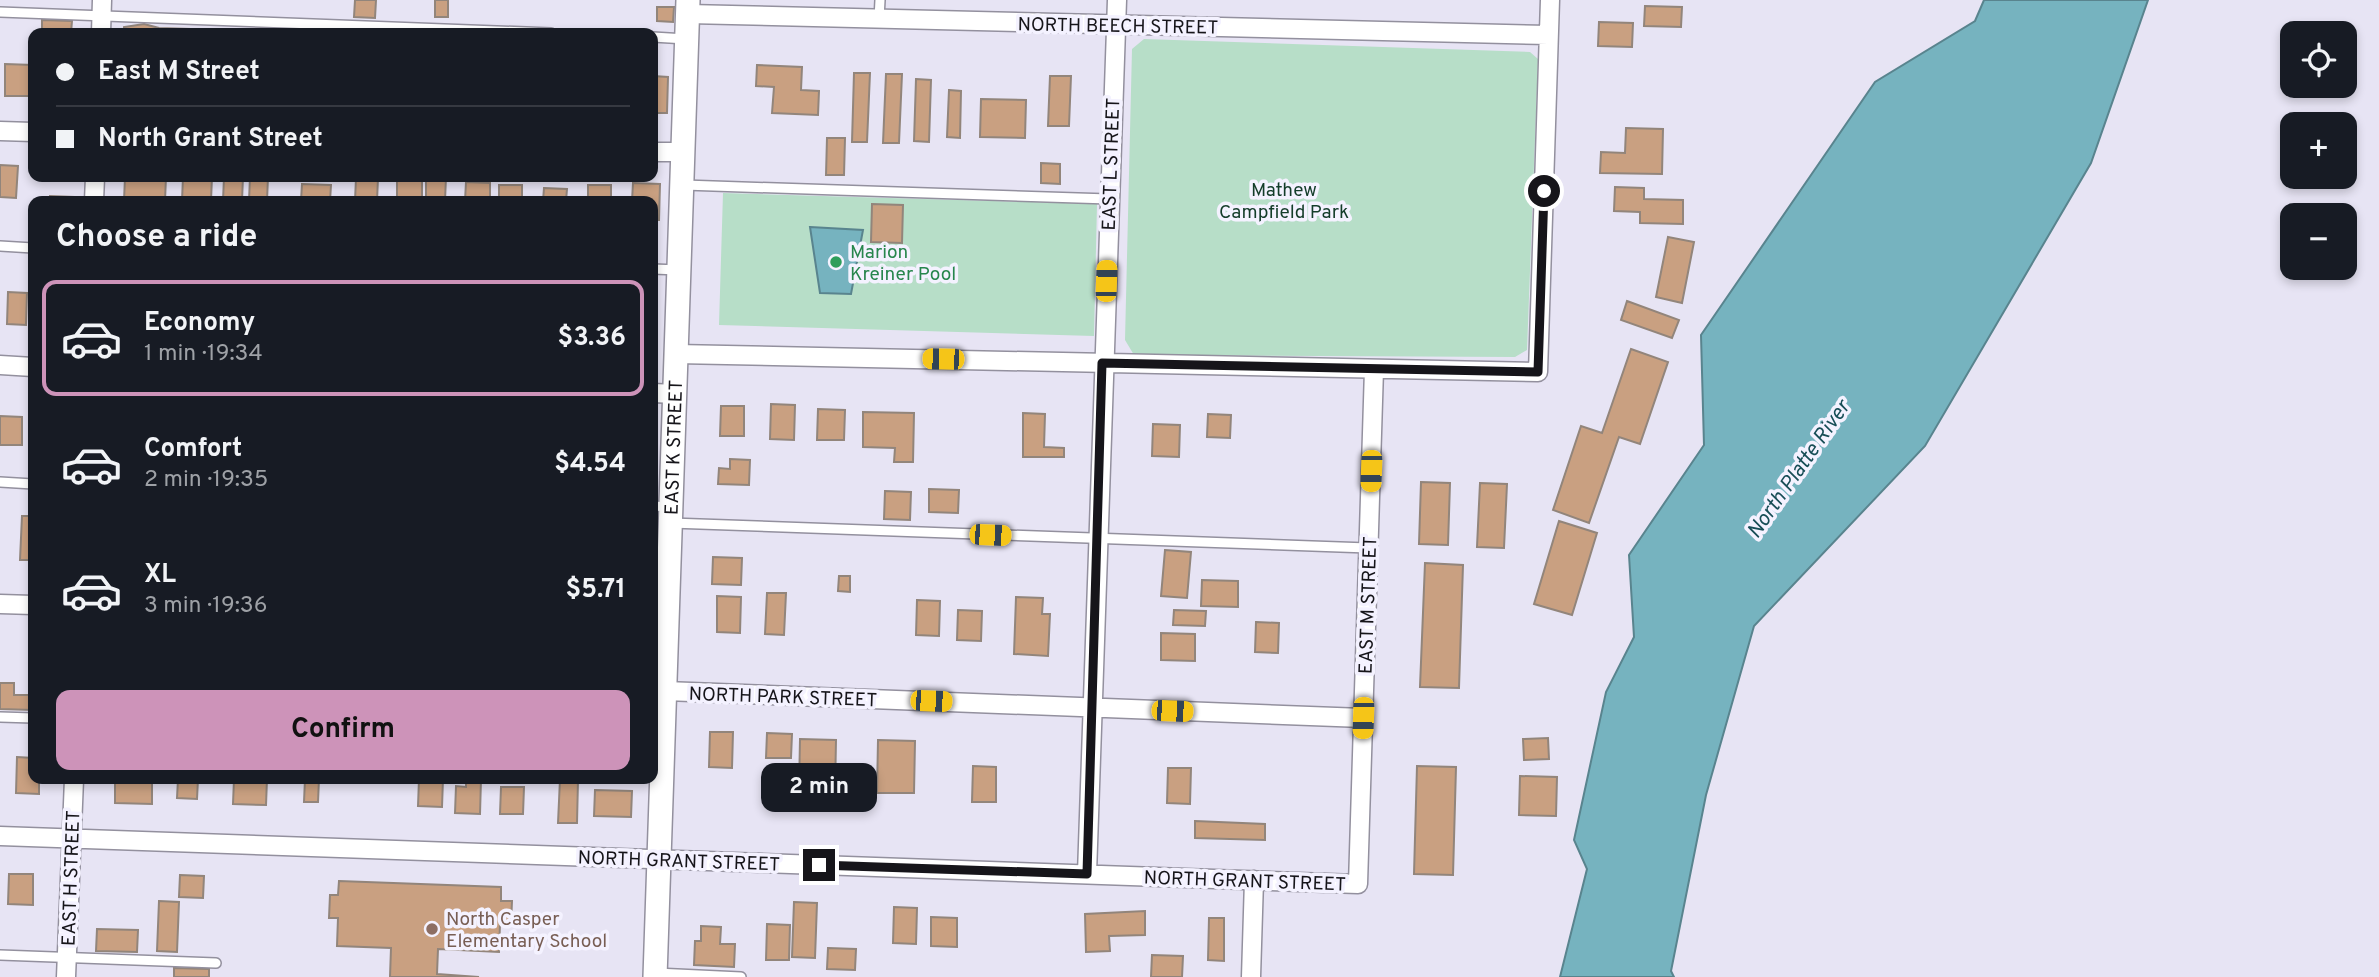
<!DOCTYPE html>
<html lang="en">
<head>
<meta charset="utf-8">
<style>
  :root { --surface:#171b24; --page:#242831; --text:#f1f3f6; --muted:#9ea1a6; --line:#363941; --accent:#cd93b9 }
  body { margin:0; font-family:Overpass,sans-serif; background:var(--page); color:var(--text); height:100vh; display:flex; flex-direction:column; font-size:26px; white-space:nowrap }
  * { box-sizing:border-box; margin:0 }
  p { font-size:23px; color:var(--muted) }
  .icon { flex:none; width:38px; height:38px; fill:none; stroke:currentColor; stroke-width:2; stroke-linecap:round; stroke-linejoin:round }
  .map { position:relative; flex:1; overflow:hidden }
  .details { position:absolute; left:28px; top:196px; width:630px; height:588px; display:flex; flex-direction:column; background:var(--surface); border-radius:14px; box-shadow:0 4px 10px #0003 }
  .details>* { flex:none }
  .guide { position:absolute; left:28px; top:28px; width:630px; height:154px; border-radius:14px; box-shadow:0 4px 10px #0003; display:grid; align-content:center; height:154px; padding:0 28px; background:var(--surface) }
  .fabs { position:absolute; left:2280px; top:21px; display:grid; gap:14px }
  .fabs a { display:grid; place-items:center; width:77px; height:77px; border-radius:14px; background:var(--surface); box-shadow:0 4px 10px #0003; font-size:35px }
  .end { position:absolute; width:32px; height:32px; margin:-16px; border:9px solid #16151a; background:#fff; box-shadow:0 0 0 4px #fff }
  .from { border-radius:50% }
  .bubble { position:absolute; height:49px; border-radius:14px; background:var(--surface); box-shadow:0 4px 10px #0003; font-size:23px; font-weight:700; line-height:49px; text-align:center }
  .car { position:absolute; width:21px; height:42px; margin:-21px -10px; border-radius:9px; box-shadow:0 0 5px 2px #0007; background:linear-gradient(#f5c518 24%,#345 0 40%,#f5c518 0 76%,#345 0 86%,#f5c518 0) }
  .guide b { display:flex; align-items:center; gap:24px; height:66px; font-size:26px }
  .guide b+b { border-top:2px solid var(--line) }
  .guide i { width:18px; height:18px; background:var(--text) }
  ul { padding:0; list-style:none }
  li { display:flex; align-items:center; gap:21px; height:116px; margin:0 14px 10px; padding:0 14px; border:4px solid transparent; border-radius:14px }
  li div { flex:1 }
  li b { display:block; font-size:26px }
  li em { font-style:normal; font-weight:700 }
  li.on { border-color:var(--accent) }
  li>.icon { width:63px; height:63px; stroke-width:1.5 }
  h2 { padding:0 28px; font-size:32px; line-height:84px }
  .cta { display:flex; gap:14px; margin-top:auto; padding:14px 28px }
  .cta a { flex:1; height:80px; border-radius:14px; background:var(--accent); color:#111; font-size:28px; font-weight:700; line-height:80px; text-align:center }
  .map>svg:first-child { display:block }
  .green { fill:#b7dec8 }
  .water { fill:#76b3bf; stroke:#59848e; stroke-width:2 }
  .building { fill:#c9a081; stroke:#92857b; stroke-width:2 }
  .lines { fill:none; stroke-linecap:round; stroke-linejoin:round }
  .service-casing { stroke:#93909e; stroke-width:12 }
  .minor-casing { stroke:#93909e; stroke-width:21 }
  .tertiary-casing { stroke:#93909e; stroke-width:26 }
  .service { stroke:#fff; stroke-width:9 }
  .minor { stroke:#fff; stroke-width:18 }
  .tertiary { stroke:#fff; stroke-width:23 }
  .route { stroke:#16151a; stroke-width:9 }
  .leisure-dot { fill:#2e9e5b; stroke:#f4f2ff; stroke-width:2.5 }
  .education-dot { fill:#8d6e63; stroke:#f4f2ff; stroke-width:2.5 }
  .labels { text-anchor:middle; stroke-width:7; stroke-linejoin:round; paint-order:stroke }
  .street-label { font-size:19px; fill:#16151a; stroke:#f4f2ff }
  .park-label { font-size:19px; fill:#143d2a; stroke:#f4f2ff }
  .leisure-label { font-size:19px; fill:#27864d; stroke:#f4f2ff; text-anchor:start }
  .education-label { font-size:19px; fill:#785e54; stroke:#f4f2ff; text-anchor:start }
  .water-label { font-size:21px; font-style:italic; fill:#184e57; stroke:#f4f2ff }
</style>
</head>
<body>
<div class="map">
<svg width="2379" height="977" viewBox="0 0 2379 977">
  <rect width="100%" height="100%" fill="#e7e4f4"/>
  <!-- green -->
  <path class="green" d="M1144 39 1530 52 1538 59 1527 350 1515 357 1134 355 1125 340 1132 49Z
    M723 193 1097 204 1094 336 719 325Z"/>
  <!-- water -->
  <path class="water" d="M1984 0H2148L2091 163 1925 446 1754 626 1706 795 1671 971 1674 977H1560L1587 869 1574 840 1606 692 1634 637 1629 555 1704 445 1701 335 1875 82 1975 21Z
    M810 227 863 230 851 294 820 293Z"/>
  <!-- building -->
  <path class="building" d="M355 0H376L375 18 354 17Z
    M435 0H448V17H435Z
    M1645 6 1682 7 1681 27 1644 26Z
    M657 7H674L673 22 657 21Z
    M42 20 72 21 71 33H42Z
    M1599 22 1633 23 1632 47 1598 46Z
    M144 24 159 28 190 29 189 33H124V27Z
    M5 64 33 65V96H5Z
    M757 65 802 67 801 90 819 91 818 115 772 113 774 87 756 86Z
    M854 73H870L867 142H852Z
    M886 74H902L899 143H883Z
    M653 76 668 77 667 113H653Z
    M1050 76H1071L1069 126H1048Z
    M916 79 931 80 929 142 914 141Z
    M949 90 961 91 960 138 947 137Z
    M981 99 1026 100 1025 138 980 137Z
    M1626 128 1663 129 1662 174 1600 173 1601 152 1625 153Z
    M827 138H845L844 175H826Z
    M1041 163 1060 164V184L1041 183Z
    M0 165 18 166 16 198 0 197Z
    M125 177H166L165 201H124Z
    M183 177H212L211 201H182Z
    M224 177H243L242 201H223Z
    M250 177H268L267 201H249Z
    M397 177H422V201H397Z
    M426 177H446L445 201H426Z
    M356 178H378L377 201H355Z
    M466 182 490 183V201H465Z
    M633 183 660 184 659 220H653V201H632Z
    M302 184 331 185 330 201H301Z
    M499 185H522V201H499Z
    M588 185H611V201H588Z
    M1615 187 1644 188V199L1683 200V224L1640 223V212L1614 211Z
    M544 188 567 189 566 201H543Z
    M50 196 74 197V201H50Z
    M872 204 903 205 902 243 871 242Z
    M1668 237 1694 242 1682 303 1656 297Z
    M8 292 27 293 26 325 7 324Z
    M1627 301 1679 320 1672 338 1621 320Z
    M1631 349 1668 362 1640 444 1619 437 1589 523 1553 510 1581 426 1602 433Z
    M771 404 795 405 794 440 770 439Z
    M721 406H744V436H720Z
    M818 409 845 410 844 440H817Z
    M863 412 914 413 913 462H894L895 448 863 447Z
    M1023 413 1045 414 1044 447 1064 448V457H1023Z
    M1208 414 1231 415 1230 438 1207 437Z
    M0 416 22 417V445H0Z
    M1153 424 1180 425 1179 457 1152 456Z
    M730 459 750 460 749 485 718 484 719 468 730 469Z
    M1421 482 1450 483 1448 545 1419 544Z
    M1480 483 1507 484 1504 548 1477 547Z
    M929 489 959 490 958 513 929 512Z
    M885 491 911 492 910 520 884 519Z
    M22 516H33V560H20Z
    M1559 521 1597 533 1572 615 1534 604Z
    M1165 550 1191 552 1187 598 1161 596Z
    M713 557 742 558 741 585 712 584Z
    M1425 563 1463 565 1459 688 1420 687Z
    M839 576H850V592L838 591Z
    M1202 580 1238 581V607L1201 606Z
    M767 593H786L784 635 765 634Z
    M717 596 741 597 740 633 717 632Z
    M1016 597 1043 598 1042 614H1050L1048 656 1014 654Z
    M917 600 940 601 939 636 916 635Z
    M958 610 982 611 981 641 957 640Z
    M1174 610 1206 611 1205 626 1173 625Z
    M1256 622 1279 623 1278 653 1255 652Z
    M1161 633 1195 634V661L1161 660Z
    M0 683H14V695H33L32 710 0 709Z
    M710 732H733L732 768 709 767Z
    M767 733 792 734 791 758H766Z
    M1548 738 1549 759 1524 760 1523 739Z
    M800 739 836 740 835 792 799 791Z
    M878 740 915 741 914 793H877Z
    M17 757 33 758V779H39V794L16 793Z
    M973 766 996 767V802H972Z
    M1417 766 1456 767 1453 875 1414 874Z
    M1168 768H1191L1190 804 1167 803Z
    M1520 776 1557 777 1556 816 1519 815Z
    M115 779H152V804L115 803Z
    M178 779H198L197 799 177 798Z
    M234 779H267L266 805 233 804Z
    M305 779H319L318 802H304Z
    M419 779H443L442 807 418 806Z
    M466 779H481L480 814 455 813 456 786 466 787Z
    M560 779 578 780 577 823H558Z
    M501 787H524L523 814H500Z
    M595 790 632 791 631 817 594 816Z
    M1195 821 1265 824V840L1195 838Z
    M9 874H33V905L8 904Z
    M180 875 204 876 203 898 179 897Z
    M339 881 501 887V901H512L511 925 500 924 499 952 438 949 437 974 479 977H390L391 948 337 946 338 918H329L330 895H338Z
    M159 901 179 902 177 952 157 951Z
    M794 902 817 903 815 958 792 957Z
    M894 907 917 908 916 944 893 943Z
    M1145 911V935L1109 936 1110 951 1086 952 1085 914Z
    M931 917 957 918V947L931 946Z
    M1209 918H1224V961L1208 960Z
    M767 924 790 925 789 960H766Z
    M701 926 721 927 720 944H735L734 967 694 965 695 941H701Z
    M97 929 138 930 137 952 96 951Z
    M828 948 856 949 855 970 827 969Z
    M1152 955 1183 956 1182 977H1151Z
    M174 968 209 969V977H174Z"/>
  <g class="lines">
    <defs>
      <path id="service" d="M0 12 551 33
        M879 19 880 0
        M653 37 686 39
        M684 185 1109 199
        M0 246 33 248
        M653 269 679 270
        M0 482 33 484
        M653 506 669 507
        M671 523 1368 548
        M0 717 33 718
        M0 955 216 963
        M656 973 741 977"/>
      <path id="minor" d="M688 14 1548 35
        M101 33 102 0
        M0 131 33 132
        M653 152H683
        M94 201 95 177
        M676 354 1538 372 1550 0
        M0 365 33 367
        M653 393 675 394
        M0 604 33 605
        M665 691 1363 718
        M0 836 1358 884 1374 369
        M1087 874 1117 0
        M66 977 74 779
        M1251 977 1254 880"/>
      <g id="tertiary">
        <path id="s1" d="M655 977 688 0"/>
      </g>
    </defs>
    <!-- service casing -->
    <use href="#service" class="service-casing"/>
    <!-- minor casing -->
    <use href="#minor" class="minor-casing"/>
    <!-- tertiary casing -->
    <use href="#tertiary" class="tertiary-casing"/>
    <!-- service -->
    <use href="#service" class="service"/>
    <!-- minor -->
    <use href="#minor" class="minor"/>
    <!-- tertiary -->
    <use href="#tertiary" class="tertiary"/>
  </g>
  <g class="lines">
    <!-- route -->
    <path class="route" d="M819 865 1087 874 1102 363 1538 372 1544 191"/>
  </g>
  <!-- markers -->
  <circle class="leisure-dot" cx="836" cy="262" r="7"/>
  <circle class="education-dot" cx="432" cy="929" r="7"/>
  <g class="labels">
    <!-- street labels -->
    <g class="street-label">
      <text transform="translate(1118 25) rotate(1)" y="7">NORTH BEECH STREET</text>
      <text transform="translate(1110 164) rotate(-88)" y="7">EAST L STREET</text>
      <text dy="7" stroke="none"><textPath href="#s1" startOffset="530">EAST K STREET</textPath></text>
      <text transform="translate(1367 605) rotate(-88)" y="7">EAST M STREET</text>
      <text transform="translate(783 696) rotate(2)" y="7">NORTH PARK STREET</text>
      <text transform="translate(679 860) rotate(2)" y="7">NORTH GRANT STREET</text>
      <text transform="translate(70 878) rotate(-88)" y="7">EAST H STREET</text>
      <text transform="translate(1245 880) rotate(2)" y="7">NORTH GRANT STREET</text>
    </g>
    <!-- park labels -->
    <g class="park-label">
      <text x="1284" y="196">Mathew<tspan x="1284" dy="22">Campfield Park</tspan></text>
    </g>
    <!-- leisure labels -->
    <g class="leisure-label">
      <text x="850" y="258">Marion<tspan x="850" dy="22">Kreiner Pool</tspan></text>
    </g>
    <!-- education labels -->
    <g class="education-label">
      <text x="446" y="925">North Casper<tspan x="446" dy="22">Elementary School</tspan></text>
    </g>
    <!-- water labels -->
    <g class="water-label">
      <text transform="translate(1798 469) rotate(-55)" y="7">North Platte River</text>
    </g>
  </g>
</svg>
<div class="fabs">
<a><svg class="icon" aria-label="locate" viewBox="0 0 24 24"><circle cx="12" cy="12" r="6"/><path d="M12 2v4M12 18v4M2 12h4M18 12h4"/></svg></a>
<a>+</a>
<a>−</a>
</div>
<i class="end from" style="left:1544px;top:191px"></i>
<i class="end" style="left:819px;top:865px"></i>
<div class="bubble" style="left:761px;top:763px;width:116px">2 min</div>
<i class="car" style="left:1106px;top:281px;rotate:2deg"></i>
<i class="car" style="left:943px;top:359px;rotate:271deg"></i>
<i class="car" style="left:1371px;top:471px;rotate:182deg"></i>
<i class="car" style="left:990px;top:535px;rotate:92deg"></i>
<i class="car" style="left:931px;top:701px;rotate:92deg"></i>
<i class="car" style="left:1172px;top:711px;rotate:92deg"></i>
<i class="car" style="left:1363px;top:718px;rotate:182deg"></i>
<div class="guide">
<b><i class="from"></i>East M Street</b>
<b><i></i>North Grant Street</b>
</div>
<section class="details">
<h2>Choose a ride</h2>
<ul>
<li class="on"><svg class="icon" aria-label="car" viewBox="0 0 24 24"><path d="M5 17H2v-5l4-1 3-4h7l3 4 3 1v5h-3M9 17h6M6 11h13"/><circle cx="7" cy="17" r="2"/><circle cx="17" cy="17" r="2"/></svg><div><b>Economy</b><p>1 min · 19:34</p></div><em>$3.36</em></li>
<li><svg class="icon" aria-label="car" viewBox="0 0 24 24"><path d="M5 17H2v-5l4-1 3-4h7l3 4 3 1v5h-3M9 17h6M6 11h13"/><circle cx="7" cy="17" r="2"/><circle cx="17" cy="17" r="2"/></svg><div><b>Comfort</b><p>2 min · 19:35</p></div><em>$4.54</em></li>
<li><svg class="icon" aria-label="car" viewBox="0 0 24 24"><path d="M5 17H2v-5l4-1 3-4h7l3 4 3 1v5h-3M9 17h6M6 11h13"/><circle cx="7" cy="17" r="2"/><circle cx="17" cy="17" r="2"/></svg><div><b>XL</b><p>3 min · 19:36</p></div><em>$5.71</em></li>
</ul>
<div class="cta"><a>Confirm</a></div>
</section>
</div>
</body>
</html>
